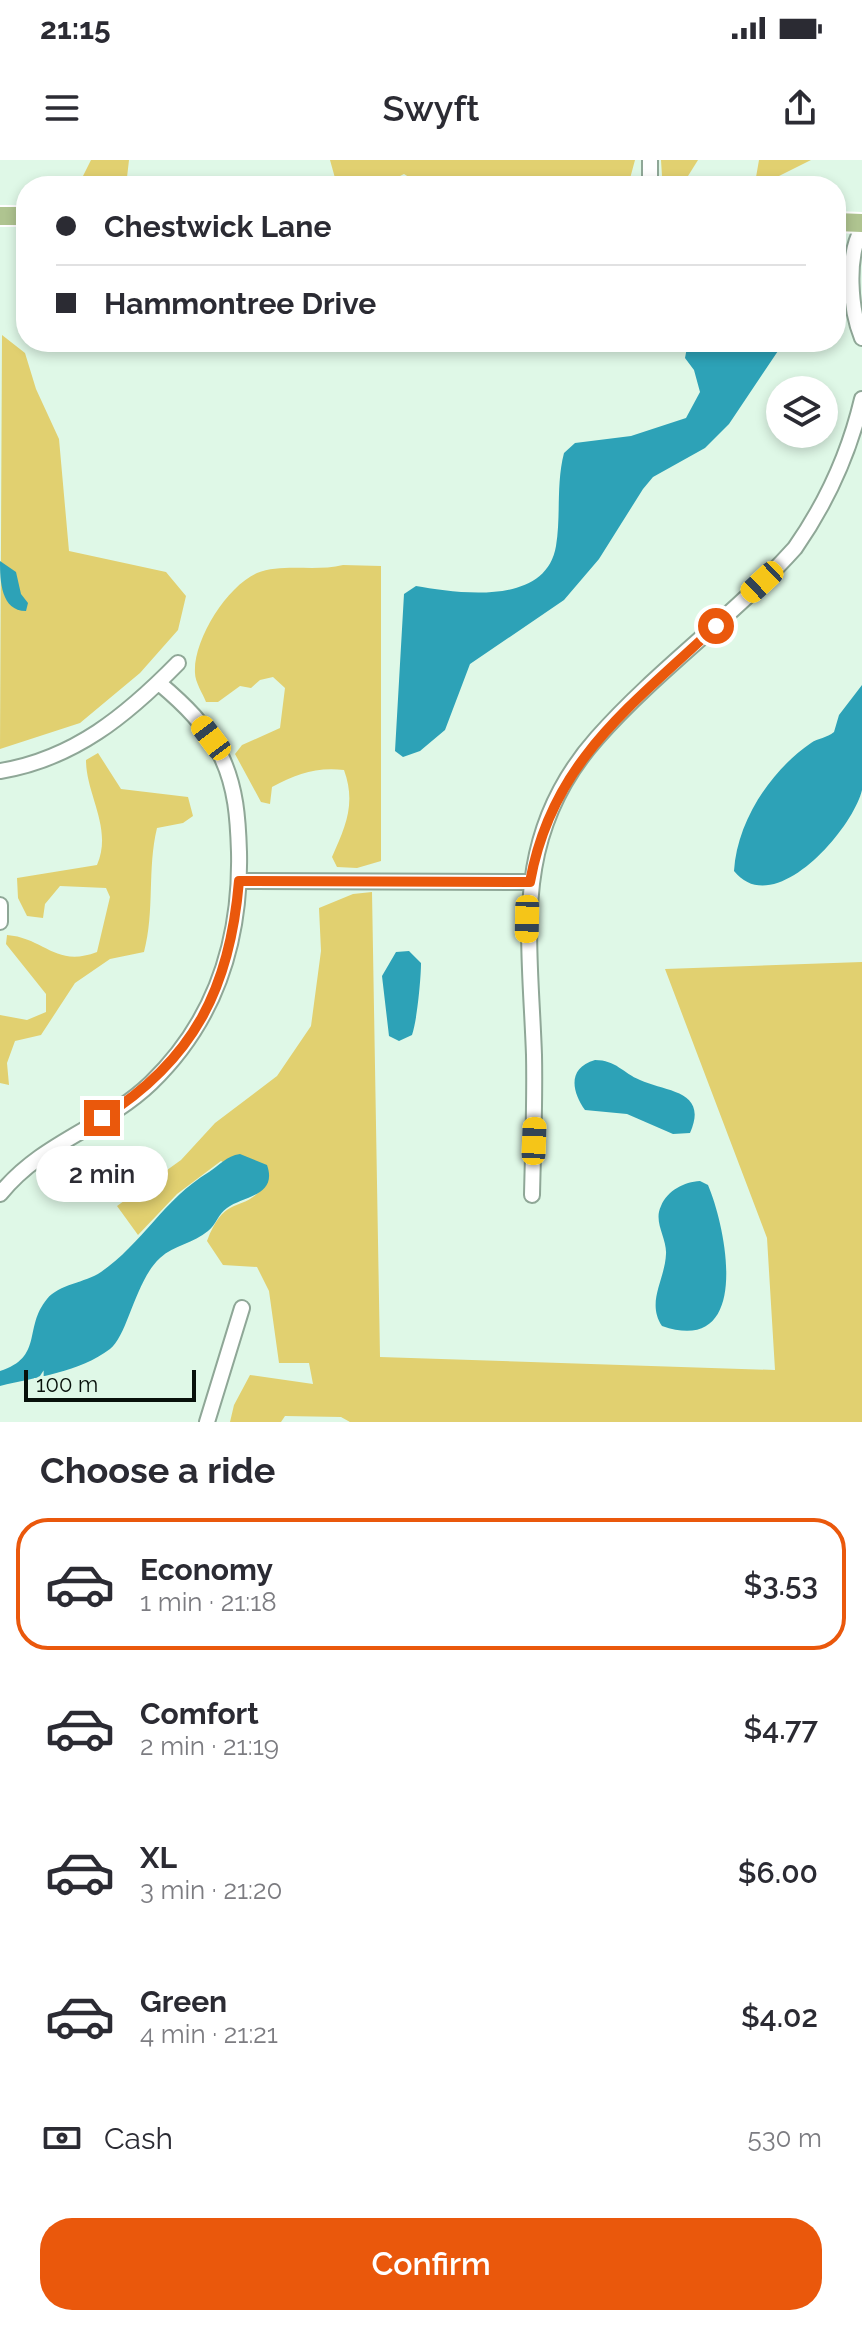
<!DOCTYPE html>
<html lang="en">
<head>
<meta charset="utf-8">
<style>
  :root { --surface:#fff; --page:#f7f7f7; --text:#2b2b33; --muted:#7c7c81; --line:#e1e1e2; --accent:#ea580c }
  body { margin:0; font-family:Raleway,sans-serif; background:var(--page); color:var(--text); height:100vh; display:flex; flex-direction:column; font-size:30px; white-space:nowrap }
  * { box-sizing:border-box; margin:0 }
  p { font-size:26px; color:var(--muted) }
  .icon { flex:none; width:44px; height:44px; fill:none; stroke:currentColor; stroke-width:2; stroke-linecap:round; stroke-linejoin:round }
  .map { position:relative; height:1262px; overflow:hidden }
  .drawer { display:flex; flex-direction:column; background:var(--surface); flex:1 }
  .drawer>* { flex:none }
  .guide { position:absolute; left:16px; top:16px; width:830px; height:176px; border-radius:32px; box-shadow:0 4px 12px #0003; display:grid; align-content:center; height:176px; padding:0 40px; background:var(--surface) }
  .controls { position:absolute; left:766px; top:216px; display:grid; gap:16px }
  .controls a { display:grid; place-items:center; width:72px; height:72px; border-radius:50%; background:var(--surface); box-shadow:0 4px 12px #0003; font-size:40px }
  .scale { position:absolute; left:24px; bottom:20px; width:172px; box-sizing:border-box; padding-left:8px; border:4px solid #08110b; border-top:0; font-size:22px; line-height:28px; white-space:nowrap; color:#08110b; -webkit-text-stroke:6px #dff8e7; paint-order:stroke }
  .end { position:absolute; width:36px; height:36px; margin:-18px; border:10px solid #ea580c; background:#fff; box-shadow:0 0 0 4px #fff }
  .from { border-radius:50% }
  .bubble { position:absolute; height:56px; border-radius:28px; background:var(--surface); box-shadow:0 4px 12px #0003; font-size:26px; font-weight:600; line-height:56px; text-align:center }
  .car { position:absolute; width:24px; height:48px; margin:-24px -12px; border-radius:10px; box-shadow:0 0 6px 2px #0007; background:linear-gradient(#f5c518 24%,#345 0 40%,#f5c518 0 76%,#345 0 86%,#f5c518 0) }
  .guide b { display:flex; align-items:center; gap:28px; height:76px; font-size:30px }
  .guide b+b { border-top:2px solid var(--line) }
  .guide i { width:20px; height:20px; background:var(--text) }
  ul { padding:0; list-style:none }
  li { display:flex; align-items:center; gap:24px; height:132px; margin:0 16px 12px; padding:0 24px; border:4px solid transparent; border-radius:32px }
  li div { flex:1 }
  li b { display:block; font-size:30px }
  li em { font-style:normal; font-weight:600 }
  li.current { border-color:var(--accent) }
  li>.icon { width:72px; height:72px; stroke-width:1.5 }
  h2 { padding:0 40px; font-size:36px; line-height:96px }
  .pay { display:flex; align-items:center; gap:20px; height:88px; padding:0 40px; font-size:30px }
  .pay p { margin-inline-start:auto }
  .action { display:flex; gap:16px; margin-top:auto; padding:16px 40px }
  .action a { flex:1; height:92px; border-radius:32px; background:var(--accent); color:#fff; font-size:32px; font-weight:600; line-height:92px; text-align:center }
  .status { display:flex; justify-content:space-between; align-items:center; height:56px; padding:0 40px; background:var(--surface); direction:ltr }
  .status svg { height:22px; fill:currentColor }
  header { display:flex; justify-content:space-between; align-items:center; height:104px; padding:0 40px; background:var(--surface); font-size:36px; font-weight:600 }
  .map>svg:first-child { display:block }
  .green { fill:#e1d070 }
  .water { fill:#2da2b7 }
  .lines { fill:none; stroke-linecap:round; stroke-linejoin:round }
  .minor-casing { stroke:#8fa797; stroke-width:18 }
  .major-casing { stroke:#fff; stroke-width:22 }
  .minor { stroke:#fff; stroke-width:14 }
  .major { stroke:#afc490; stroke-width:18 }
  .route { stroke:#ea580c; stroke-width:10 }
</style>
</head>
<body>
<div class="status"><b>21:15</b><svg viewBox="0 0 49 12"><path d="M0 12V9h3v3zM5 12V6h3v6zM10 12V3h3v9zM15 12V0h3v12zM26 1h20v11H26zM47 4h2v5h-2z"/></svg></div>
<header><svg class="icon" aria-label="menu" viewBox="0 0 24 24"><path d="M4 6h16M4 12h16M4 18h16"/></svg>Swyft<svg class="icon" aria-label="share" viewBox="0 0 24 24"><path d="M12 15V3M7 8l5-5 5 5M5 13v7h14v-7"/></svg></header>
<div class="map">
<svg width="862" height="1262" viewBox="0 0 862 1262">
  <rect width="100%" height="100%" fill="#dff8e7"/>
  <!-- green -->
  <path class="green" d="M91 0H129L126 26H78Z
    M330 0H635L628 26H423L404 14 380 26H343L335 18Z
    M661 0H698L688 16 671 23 662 16Z
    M759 0H811L771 20 755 23Z
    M2 175 25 193 36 229 59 279 69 391 166 412 186 436 178 470 140 513 80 563 0 589Z
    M343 405 381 406V701L357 708 337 707 332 697C346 666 356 643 344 610 315 607 297 614 272 627L270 644 261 642 235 594 242 585 280 568 285 528 273 517 260 520 251 528 240 526 218 542H206C203 534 195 522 195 513 193 480 227 426 257 413 282 403 316 412 343 405Z
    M98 593 121 629 188 637 193 656 183 663 157 668C147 709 155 751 144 792L110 799 75 823 41 875 15 881 7 903 9 925 0 923V855L27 860 46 852V834L6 784 7 775C45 778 55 808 97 792L110 737 106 728 60 726 45 744 43 758 27 756 18 738 17 718 97 705C113 668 86 635 86 600Z
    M372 732 380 1197 775 1210 767 1078 665 809 862 802V1262H350L341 1257 285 1256 281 1262H230L234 1245 250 1215 313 1224 309 1203H279L269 1131 257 1107 223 1105 207 1081C226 1031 242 1056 266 1024L221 1001 177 1034 138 1075 117 1046 181 1000 215 963 277 916 311 866 321 791 319 748 353 734Z"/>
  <!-- water -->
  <path class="water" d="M688 182H784L729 264 705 288 653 317 643 329 599 399 564 440 470 504 445 570 420 591 403 597 395 591 404 434 416 426C457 433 546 447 556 386 561 356 556 324 564 293L575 283 631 276 686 258 700 232 694 210 685 198Z
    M0 401 16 412 21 434 28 443 26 451C1 451 0 421 0 401Z
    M862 525C862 553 862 604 862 630 853 669 774 761 734 711 737 662 770 611 811 583 818 578 827 578 834 572L839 555Z
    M409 791 421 803C421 819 417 861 412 875L399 881 389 876 382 816 396 792Z
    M595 900C616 900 623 913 640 920 666 932 709 930 690 973L673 974 627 954 585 950C571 930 568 908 595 900Z
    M240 994 267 1005C278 1036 243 1036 227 1048 218 1054 216 1065 208 1071 194 1083 174 1085 160 1098 135 1121 128 1175 110 1189 80 1212 36 1217 0 1226V1211C44 1197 23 1168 47 1139 59 1124 85 1123 101 1112 142 1084 164 1039 209 1012 220 1005 226 996 240 994Z
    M700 1021 708 1025C727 1070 752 1197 662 1166 646 1142 665 1120 666 1094 667 1078 653 1062 661 1046 668 1030 684 1022 700 1021Z"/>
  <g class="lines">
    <defs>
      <path id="minor" d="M650 0V26
        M862 69C846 97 850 149 862 178
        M0 611C74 599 127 555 178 503
        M239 721 530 722
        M0 745V762
        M0 1034C43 981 104 968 151 923 216 860 241 781 239 692 238 659 236 627 221 596 207 566 184 544 159 523
        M532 1035C533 989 535 942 534 895 530 777 510 676 597 578 658 509 734 456 795 388 827 342 849 294 862 239
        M207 1262 242 1148"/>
      <path id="major" d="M0 56H26
        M836 62 862 63"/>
    </defs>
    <!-- minor casing -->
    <use href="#minor" class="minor-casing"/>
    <!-- major casing -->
    <use href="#major" class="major-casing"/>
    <!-- minor -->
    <use href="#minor" class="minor"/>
    <!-- major -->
    <use href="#major" class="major"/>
  </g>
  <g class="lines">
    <!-- route -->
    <path class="route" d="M102 958C194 900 230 828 239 721L530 722C552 600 633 545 716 466"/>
  </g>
</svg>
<div class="controls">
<a><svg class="icon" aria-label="layers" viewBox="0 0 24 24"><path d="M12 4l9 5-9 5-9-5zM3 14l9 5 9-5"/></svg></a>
</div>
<div class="scale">100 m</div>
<i class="end from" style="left:716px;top:466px"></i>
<i class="end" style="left:102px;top:958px"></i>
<div class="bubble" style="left:36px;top:986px;width:132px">2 min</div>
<i class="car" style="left:762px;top:422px;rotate:227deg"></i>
<i class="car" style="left:211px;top:578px;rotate:323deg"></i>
<i class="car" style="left:527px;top:759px;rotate:181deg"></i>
<i class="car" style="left:534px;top:981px;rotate:2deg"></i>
<div class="guide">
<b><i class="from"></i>Chestwick Lane</b>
<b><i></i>Hammontree Drive</b>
</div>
</div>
<section class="drawer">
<h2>Choose a ride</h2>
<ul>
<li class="current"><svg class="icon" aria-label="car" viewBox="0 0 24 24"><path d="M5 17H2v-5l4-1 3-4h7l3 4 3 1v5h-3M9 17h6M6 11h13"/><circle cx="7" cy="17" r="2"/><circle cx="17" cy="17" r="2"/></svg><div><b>Economy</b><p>1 min · 21:18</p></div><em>$3.53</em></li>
<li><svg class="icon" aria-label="car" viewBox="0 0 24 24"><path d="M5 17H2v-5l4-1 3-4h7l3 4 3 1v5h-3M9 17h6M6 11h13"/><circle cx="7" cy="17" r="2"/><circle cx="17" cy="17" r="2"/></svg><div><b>Comfort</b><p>2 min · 21:19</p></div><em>$4.77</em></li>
<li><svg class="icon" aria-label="car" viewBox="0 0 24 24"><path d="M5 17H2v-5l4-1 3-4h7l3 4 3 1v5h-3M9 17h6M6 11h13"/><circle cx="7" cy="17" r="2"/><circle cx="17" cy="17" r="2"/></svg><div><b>XL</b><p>3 min · 21:20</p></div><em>$6.00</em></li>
<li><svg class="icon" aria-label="car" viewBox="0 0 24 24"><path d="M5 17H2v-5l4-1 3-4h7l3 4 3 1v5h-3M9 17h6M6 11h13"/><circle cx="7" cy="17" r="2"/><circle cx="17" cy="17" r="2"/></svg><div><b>Green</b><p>4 min · 21:21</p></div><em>$4.02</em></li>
</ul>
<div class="pay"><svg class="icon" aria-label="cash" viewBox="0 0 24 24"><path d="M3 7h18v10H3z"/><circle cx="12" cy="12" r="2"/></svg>Cash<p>530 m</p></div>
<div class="action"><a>Confirm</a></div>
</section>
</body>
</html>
